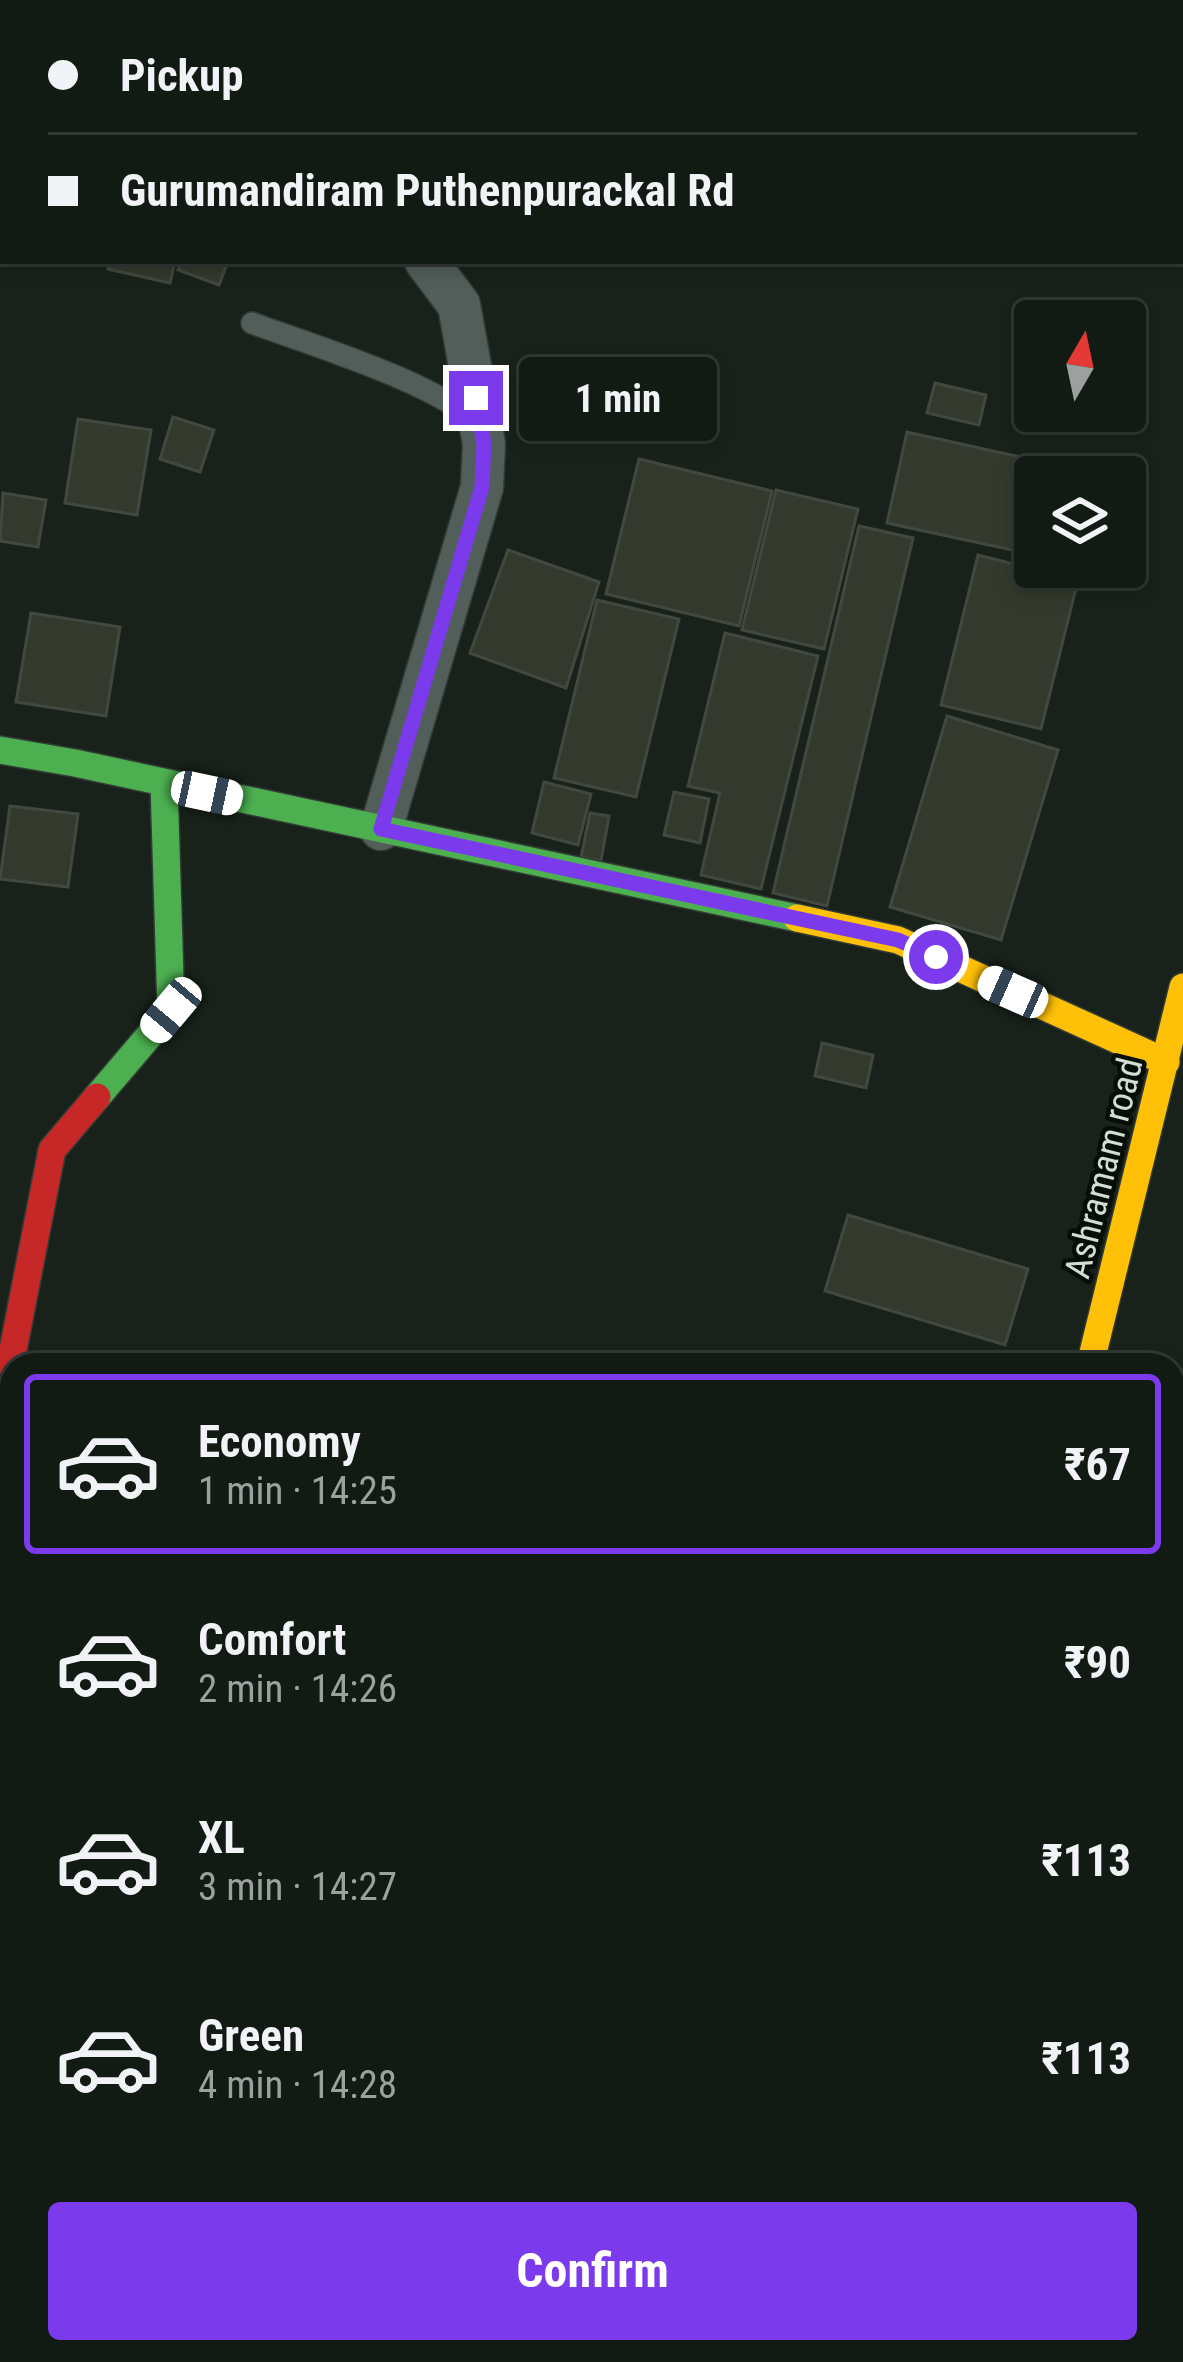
<!DOCTYPE html>
<html lang="en">
<head>
<meta charset="utf-8">
<style>
  :root { --surface:#121a14; --page:#1f2722; --text:#f1f3f6; --muted:#9ca1a0; --line:#313834; --accent:#7c3aed }
  body { margin:0; font-family:"Roboto Condensed",sans-serif; background:var(--page); color:var(--text); height:100vh; display:flex; flex-direction:column; font-size:45px; white-space:nowrap }
  * { box-sizing:border-box; margin:0 }
  p { font-size:39px; color:var(--muted) }
  .icon { flex:none; width:66px; height:66px; fill:none; stroke:currentColor; stroke-width:2; stroke-linecap:round; stroke-linejoin:round }
  .map { position:relative; flex:1; overflow:hidden }
  .sheet { position:absolute; left:0px; top:1353px; width:1185px; height:1011px; display:flex; flex-direction:column; background:var(--surface); border-radius:36px 36px 0 0; box-shadow:0 6px 18px #0003,0 0 0 3px var(--line) }
  .sheet>* { flex:none }
  .banner { position:absolute; left:0px; top:0px; width:1185px; height:264px; box-shadow:0 6px 18px #0003,0 0 0 3px var(--line); display:grid; align-content:center; height:264px; padding:0 48px; background:var(--surface) }
  .needle { width:78px; rotate:9deg }
  .buttons { position:absolute; left:1014px; top:300px; display:grid; gap:24px }
  .buttons a { display:grid; place-items:center; width:132px; height:132px; border-radius:12px; background:var(--surface); box-shadow:0 6px 18px #0003,0 0 0 3px var(--line); font-size:60px }
  .end { position:absolute; width:54px; height:54px; margin:-27px; border:15px solid #7c3aed; background:#fff; box-shadow:0 0 0 6px #fff }
  .from { border-radius:50% }
  .bubble { position:absolute; height:84px; border-radius:12px; background:var(--surface); box-shadow:0 6px 18px #0003,0 0 0 3px var(--line); font-size:39px; font-weight:700; line-height:84px; text-align:center }
  .car { position:absolute; width:36px; height:72px; margin:-36px -18px; border-radius:15px; box-shadow:0 0 9px 3px #0007; background:linear-gradient(#fff 24%,#345 0 40%,#fff 0 76%,#345 0 86%,#fff 0) }
  .banner b { display:flex; align-items:center; gap:42px; height:114px; font-size:45px }
  .banner b+b { border-top:3px solid var(--line) }
  .banner i { width:30px; height:30px; background:var(--text) }
  ul { padding:21px 0 0; list-style:none }
  li { display:flex; align-items:center; gap:36px; height:180px; margin:0 24px 18px; padding:0 24px; border:6px solid transparent; border-radius:12px }
  li div { flex:1 }
  li b { display:block; font-size:45px }
  li em { font-style:normal; font-weight:700 }
  li.current { border-color:var(--accent) }
  li>.icon { width:108px; height:108px; stroke-width:1.5 }
  .action { display:flex; gap:24px; margin-top:auto; padding:24px 48px }
  .action a { flex:1; height:138px; border-radius:12px; background:var(--accent); color:#fff; font-size:48px; font-weight:700; line-height:138px; text-align:center }
  .map>svg:first-child { display:block }
  .wetland { fill:url(#wetland-marsh) }
  .building { fill:#33392c; stroke:#42483f; stroke-width:3 }
  .lines { fill:none; stroke-linecap:round; stroke-linejoin:round }
  .lane-casing { stroke:#333b35; stroke-width:24 }
  .street-casing { stroke:#333b35; stroke-width:45 }
  .fast-casing { stroke:#333b35; stroke-width:30 }
  .slow-casing { stroke:#333b35; stroke-width:30 }
  .jam-casing { stroke:#333b35; stroke-width:30 }
  .lane { stroke:#515e5a; stroke-width:21 }
  .street { stroke:#515e5a; stroke-width:42 }
  .fast { stroke:#4caf50; stroke-width:27 }
  .slow { stroke:#ffc107; stroke-width:27 }
  .jam { stroke:#c62828; stroke-width:27 }
  .route { stroke:#7c3aed; stroke-width:15 }
  .labels { text-anchor:middle; stroke-width:9; stroke-linejoin:round; paint-order:stroke }
  .street-label { font-size:36px; fill:#d2ded3; stroke:#060d06 }
</style>
</head>
<body>
<div class="map">
<svg width="1183" height="2362" viewBox="0 0 1183 2362">
  <defs>
    <pattern id="wetland-marsh" width="20" height="14" patternUnits="userSpaceOnUse" patternTransform="scale(3)"><rect width="20" height="14" fill="#40320c"/><path d="M1 5h8M5 5V1M11 12h8M15 12V8" fill="none" stroke="#5b4f2e"/></pattern>
  </defs>
  <rect width="100%" height="100%" fill="#18221a"/>
  <!-- wetland -->
  <path class="wetland" d="M488 0H1001L1000 3H489Z"/>
  <!-- building -->
  <path class="building" d="M110 261H175L170 283 108 269Z
    M182 261H228L219 285 178 270Z
    M935 383 986 395 979 425 927 413Z
    M173 417 214 430 200 472 160 459Z
    M78 419 151 430 137 515 65 503Z
    M907 432 1107 476 1106 477H1035V555L887 523Z
    M639 459 772 491 739 626 606 594Z
    M776 490 858 509 824 649 742 630Z
    M3 493 46 500 38 547 0 541Z
    M859 526 913 538 827 906 773 893Z
    M508 550 599 582 566 688 470 653Z
    M978 555 1078 580 1041 729 941 705Z
    M597 600 679 619 636 797 554 778Z
    M31 613 120 627 106 716 16 702Z
    M725 633 818 656 761 889 701 875 720 793 688 786Z
    M947 716 1058 750 1001 940 890 907Z
    M544 782 591 794 578 845 532 833Z
    M674 792 709 799 700 843 664 835Z
    M10 806 78 814 68 887 0 879Z
    M590 813 609 816 601 861 581 857Z
    M822 1043 873 1055 866 1088 815 1076Z
    M848 1215 1028 1269 1005 1345 825 1291Z
    M1174 1492 1183 1495V1562L1173 1559Z"/>
  <g class="lines">
    <defs>
      <path id="lane" d="M252 323C297 340 453 388 473 424"/>
      <path id="street" d="M407 3 408 0
        M381 829 482 487 484 444 459 305 426 261
        M0 2104 12 2108
        M99 2362 102 2352"/>
      <path id="fast" d="M0 750 75 763 797 918
        M97 1097 171 1010 164 784"/>
      <path id="slow" d="M797 918 898 940 1166 1062
        M1090 1365 1183 987
        M814 2362 817 2352"/>
      <path id="jam" d="M0 1455 13 1350 52 1150 97 1097"/>
    </defs>
    <!-- lane casing -->
    <use href="#lane" class="lane-casing"/>
    <!-- street casing -->
    <use href="#street" class="street-casing"/>
    <!-- fast casing -->
    <use href="#fast" class="fast-casing"/>
    <!-- slow casing -->
    <use href="#slow" class="slow-casing"/>
    <!-- jam casing -->
    <use href="#jam" class="jam-casing"/>
    <!-- lane -->
    <use href="#lane" class="lane"/>
    <!-- street -->
    <use href="#street" class="street"/>
    <!-- fast -->
    <use href="#fast" class="fast"/>
    <!-- slow -->
    <use href="#slow" class="slow"/>
    <!-- jam -->
    <use href="#jam" class="jam"/>
  </g>
  <g class="lines">
    <!-- route -->
    <path class="route" d="M476 398 484 444 482 487 381 829 898 940 936 957"/>
  </g>
  <g class="labels">
    <!-- street labels -->
    <g class="street-label">
      <text transform="translate(1103 1168) rotate(-76)" y="13">Ashramam road</text>
    </g>
  </g>
</svg>
<div class="buttons">
<a><svg class="needle" viewBox="-14 -14 28 28"><path d="M0-13l5 13h-10z" fill="#e53935"/><path d="M0 13l5-13h-10z" fill="#9ca1a0"/></svg></a>
<a><svg class="icon" aria-label="layers" viewBox="0 0 24 24"><path d="M12 4l9 5-9 5-9-5zM3 14l9 5 9-5"/></svg></a>
</div>
<i class="end from" style="left:936px;top:957px"></i>
<i class="end" style="left:476px;top:398px"></i>
<div class="bubble" style="left:519px;top:357px;width:198px">1 min</div>
<i class="car" style="left:207px;top:793px;rotate:102deg"></i>
<i class="car" style="left:1013px;top:992px;rotate:294deg"></i>
<i class="car" style="left:171px;top:1010px;rotate:220deg"></i>
<div class="banner">
<b><i class="from"></i>Pickup</b>
<b><i></i>Gurumandiram Puthenpurackal Rd</b>
</div>
<section class="sheet">
<ul>
<li class="current"><svg class="icon" aria-label="car" viewBox="0 0 24 24"><path d="M5 17H2v-5l4-1 3-4h7l3 4 3 1v5h-3M9 17h6M6 11h13"/><circle cx="7" cy="17" r="2"/><circle cx="17" cy="17" r="2"/></svg><div><b>Economy</b><p>1 min · 14:25</p></div><em>₹67</em></li>
<li><svg class="icon" aria-label="car" viewBox="0 0 24 24"><path d="M5 17H2v-5l4-1 3-4h7l3 4 3 1v5h-3M9 17h6M6 11h13"/><circle cx="7" cy="17" r="2"/><circle cx="17" cy="17" r="2"/></svg><div><b>Comfort</b><p>2 min · 14:26</p></div><em>₹90</em></li>
<li><svg class="icon" aria-label="car" viewBox="0 0 24 24"><path d="M5 17H2v-5l4-1 3-4h7l3 4 3 1v5h-3M9 17h6M6 11h13"/><circle cx="7" cy="17" r="2"/><circle cx="17" cy="17" r="2"/></svg><div><b>XL</b><p>3 min · 14:27</p></div><em>₹113</em></li>
<li><svg class="icon" aria-label="car" viewBox="0 0 24 24"><path d="M5 17H2v-5l4-1 3-4h7l3 4 3 1v5h-3M9 17h6M6 11h13"/><circle cx="7" cy="17" r="2"/><circle cx="17" cy="17" r="2"/></svg><div><b>Green</b><p>4 min · 14:28</p></div><em>₹113</em></li>
</ul>
<div class="action"><a>Confirm</a></div>
</section>
</div>
</body>
</html>
